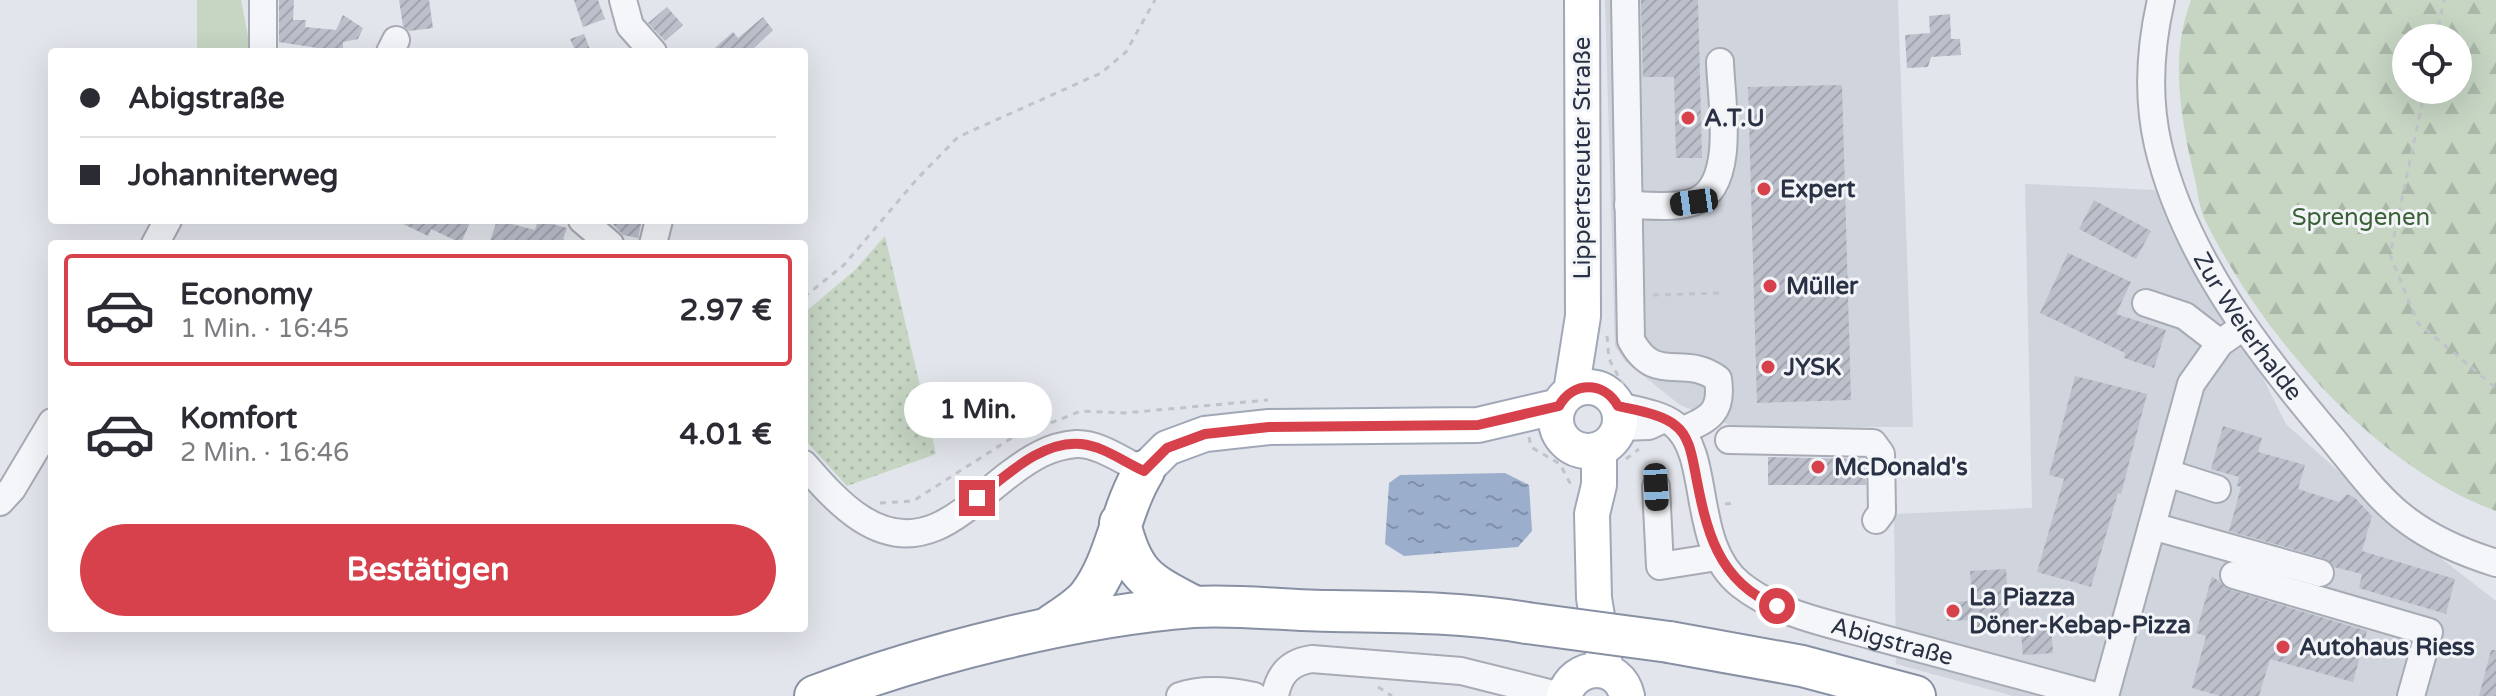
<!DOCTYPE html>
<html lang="de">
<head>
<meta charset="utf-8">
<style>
  :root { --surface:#fff; --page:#f7f7f7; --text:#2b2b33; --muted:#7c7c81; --line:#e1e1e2; --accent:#d6414c }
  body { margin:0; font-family:"Varela Round",sans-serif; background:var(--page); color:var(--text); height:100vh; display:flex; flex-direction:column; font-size:30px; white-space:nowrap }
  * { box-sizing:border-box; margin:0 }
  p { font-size:26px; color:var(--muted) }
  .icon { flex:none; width:44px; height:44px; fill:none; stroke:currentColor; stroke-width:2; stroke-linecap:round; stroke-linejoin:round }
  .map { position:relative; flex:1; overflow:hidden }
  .drawer { position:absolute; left:48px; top:240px; width:760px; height:392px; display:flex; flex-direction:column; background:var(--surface); border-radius:8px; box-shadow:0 8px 32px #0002 }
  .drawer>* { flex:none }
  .banner { position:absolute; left:48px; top:48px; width:760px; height:176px; border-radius:8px; box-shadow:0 8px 32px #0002; display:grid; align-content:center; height:176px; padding:0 32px; background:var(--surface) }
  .buttons { position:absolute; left:2392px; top:24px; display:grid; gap:16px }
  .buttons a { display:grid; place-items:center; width:80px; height:80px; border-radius:50%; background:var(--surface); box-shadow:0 8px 32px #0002; font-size:40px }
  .end { position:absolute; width:36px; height:36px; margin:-18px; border:10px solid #d6414c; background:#fff; box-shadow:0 0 0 4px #fff }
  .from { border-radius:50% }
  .bubble { position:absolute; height:56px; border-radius:28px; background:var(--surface); box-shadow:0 8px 32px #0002; font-size:26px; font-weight:800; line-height:56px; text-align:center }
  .car { position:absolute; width:24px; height:48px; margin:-24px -12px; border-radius:10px; box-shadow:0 0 6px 2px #0007; background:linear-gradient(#222 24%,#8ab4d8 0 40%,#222 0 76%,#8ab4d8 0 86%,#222 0) }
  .banner b { display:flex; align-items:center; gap:28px; height:76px; font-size:30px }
  .banner b+b { border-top:2px solid var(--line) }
  .banner i { width:20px; height:20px; background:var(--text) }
  ul { padding:14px 0 0; list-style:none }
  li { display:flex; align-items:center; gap:24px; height:112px; margin:0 16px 12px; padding:0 16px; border:4px solid transparent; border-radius:8px }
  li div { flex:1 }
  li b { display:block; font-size:30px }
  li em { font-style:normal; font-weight:800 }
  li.current { border-color:var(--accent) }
  li>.icon { width:72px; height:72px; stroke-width:1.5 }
  .action { display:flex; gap:16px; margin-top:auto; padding:16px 32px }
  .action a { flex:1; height:92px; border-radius:48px; background:var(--accent); color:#fff; font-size:32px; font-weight:800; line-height:92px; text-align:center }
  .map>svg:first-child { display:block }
  .built { fill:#d0d4dd }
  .grass { fill:url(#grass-dots) }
  .forest { fill:url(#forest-firs); fill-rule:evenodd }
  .pitch { fill:#c6d6c3 }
  .water { fill:url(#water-ripples) }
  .building { fill:url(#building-hatch) }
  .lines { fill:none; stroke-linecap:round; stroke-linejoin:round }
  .minor-casing { stroke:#a7abb6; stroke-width:30 }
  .major-casing { stroke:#a0a8b8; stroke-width:38 }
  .highway-casing { stroke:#8891a3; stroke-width:44 }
  .path { stroke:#c0c3ca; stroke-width:3; stroke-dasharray:6 6; stroke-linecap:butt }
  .minor { stroke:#f5f6f9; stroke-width:26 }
  .major { stroke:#fff; stroke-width:34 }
  .highway { stroke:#fff; stroke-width:40 }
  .highway-bridge-casing { stroke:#8891a3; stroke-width:44; stroke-linecap:butt }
  .highway-bridge { stroke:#fff; stroke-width:40 }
  .route { stroke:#d6414c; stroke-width:10 }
  .poi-dot { fill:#d6414c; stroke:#f2f4f8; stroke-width:3 }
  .labels { text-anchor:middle; stroke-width:6; stroke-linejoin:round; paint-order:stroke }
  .poi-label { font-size:24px; font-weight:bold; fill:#293144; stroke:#f2f4f8; text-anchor:start }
  .street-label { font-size:24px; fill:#293144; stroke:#f2f4f8 }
  .park-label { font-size:24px; fill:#3a6135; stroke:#f2f4f8 }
</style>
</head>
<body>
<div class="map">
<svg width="2496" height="696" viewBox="0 0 2496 696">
  <defs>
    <pattern id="grass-dots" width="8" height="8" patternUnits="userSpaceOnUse" patternTransform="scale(2)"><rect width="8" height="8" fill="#c6d6c3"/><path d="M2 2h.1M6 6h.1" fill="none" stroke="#aab8a9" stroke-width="1.8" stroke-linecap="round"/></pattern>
    <pattern id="forest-firs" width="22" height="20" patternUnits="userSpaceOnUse" patternTransform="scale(2)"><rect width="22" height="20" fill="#c6d6c3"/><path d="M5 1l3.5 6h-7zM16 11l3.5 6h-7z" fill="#aab8a9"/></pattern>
    <pattern id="water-ripples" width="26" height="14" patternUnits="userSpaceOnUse" patternTransform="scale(2)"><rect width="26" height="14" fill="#9bafcd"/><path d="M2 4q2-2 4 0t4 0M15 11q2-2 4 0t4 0" fill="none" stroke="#7e8fa8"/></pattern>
    <pattern id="building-hatch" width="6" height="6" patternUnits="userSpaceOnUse" patternTransform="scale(2)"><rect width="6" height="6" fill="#bcc0cb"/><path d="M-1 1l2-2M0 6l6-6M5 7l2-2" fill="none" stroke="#a2a5b0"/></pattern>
  </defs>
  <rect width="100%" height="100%" fill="#e2e5eb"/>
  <!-- built -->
  <path class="built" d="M1605 0H1898L1913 427H1735L1680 405 1625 361 1615 346Z
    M2025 184 2155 190 2239 330 2286 424 2397 524 2496 601V696H2013L1896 664 1894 514 2032 508Z"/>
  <!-- grass -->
  <path class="grass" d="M885 236 936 454 847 486 804 439V313L855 270Z"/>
  <!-- forest -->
  <path class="forest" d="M2191 0H2496V511C2375 467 2261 334 2205 220 2199 208 2198 192 2195 179 2181 120 2169 58 2191 0ZM2406 38H2458V90H2406Z"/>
  <!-- pitch -->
  <path class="pitch" d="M197 0H241L251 52H197Z"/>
  <!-- water -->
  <path class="water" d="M1505 473 1529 485 1532 531 1518 547 1404 556 1385 544 1389 483 1400 475Z"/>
  <!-- building -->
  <path class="building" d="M279 0H294L293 20H306L305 27 336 30 343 15 363 28 358 39 343 42V52L279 42Z
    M399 0H429L433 28 409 31 403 26Z
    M574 0H598L605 19 583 27Z
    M1641 0H1698L1702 158H1676L1674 77H1643Z
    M667 7 683 25 665 41 648 23Z
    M1950 14 1951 39H1960L1961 55 1931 57 1928 67 1907 68 1905 35 1930 33 1929 16Z
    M763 17 773 30 750 52H710L733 32 738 38Z
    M584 34 591 52H576L570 39Z
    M1842 85 1851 400 1757 403 1748 87Z
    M2094 200 2151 231 2136 259 2079 229Z
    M395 220H471L461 243 431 229 428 236Z
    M497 220 535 230 538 220 567 228 563 239 569 244H489Z
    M609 220H642L638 238 623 235Z
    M2068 253 2131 282 2116 314 2166 330 2154 368 2124 358 2125 353 2040 313Z
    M2075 376 2147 394 2121 494 2118 493 2091 587 2037 572 2064 479 2049 475Z
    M2223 426 2262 438 2258 452 2305 465 2298 489 2339 502 2347 494 2355 498 2372 516 2362 551 2455 579 2446 614 2359 588 2362 574 2334 567 2324 558 2229 531 2241 487 2237 486 2239 477 2211 469Z
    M1768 457 1865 459 1866 485H1768Z
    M2006 569 2010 630 1974 632 1973 620 1947 621V602L1972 601 1970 571Z
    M2212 576 2230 590 2367 631 2353 682 2270 659 2259 696H2220L2192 688 2206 636 2196 633Z
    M2051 622 2053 653 2023 655 2020 624Z
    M2491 650H2496V696H2479Z"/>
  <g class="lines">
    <defs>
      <g id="minor">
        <path d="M263 0V52"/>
        <path d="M623 0 630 26 653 52"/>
        <path d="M1625 0 1631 340C1655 386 1684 353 1718 379 1723 412 1710 419 1681 431"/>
        <path id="s1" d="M2161 0C2150 48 2147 97 2158 145 2184 257 2261 355 2334 441 2357 469 2379 500 2408 521 2435 541 2464 553 2496 563"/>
        <path d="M390 52 396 40"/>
        <path d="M1628 205C1649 205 1676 209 1696 201 1737 184 1721 99 1720 62"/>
        <path d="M582 220 610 244"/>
        <path d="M155 244 168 220"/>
        <path d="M653 244 659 220"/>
        <path d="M2146 303 2185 316 2220 343"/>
        <path id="s2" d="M1618 406C1635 410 1662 414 1675 425 1712 456 1690 545 1741 585 1779 615 1832 624 1877 637 1950 657 2023 677 2096 696"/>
        <path d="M1620 427 1649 426 1662 420"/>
        <path d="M1729 440 1873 443 1881 454 1882 512 1876 520"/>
        <path d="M804 464C837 502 880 551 936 527 962 516 988 490 1011 473 1031 458 1050 446 1076 444 1099 443 1124 462 1144 471"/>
        <path d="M2167 473 2217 489"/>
        <path d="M1656 487 1660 566 1717 557"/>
        <path d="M0 502 12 489 52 422"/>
        <path d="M2152 526 2320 573"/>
        <path d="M2234 575 2429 632 2411 696"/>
        <path d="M1180 696C1203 688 1231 691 1254 696"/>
        <path d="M1275 696C1279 674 1290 662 1312 659L1461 671 1561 696"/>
        <path d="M2105 696 2191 384 2220 343 2243 327"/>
      </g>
      <path id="major" d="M1556 419a32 32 0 1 1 64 0a32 32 0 1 1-64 0Z
        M1571 392 1583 316 1582 0
        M1599 450V485L1592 514 1594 598 1606 671
        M1144 471 1167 448 1205 434 1269 427 1478 425 1559 406
        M1564 696C1574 662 1619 661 1627 696"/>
      <path id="highway" d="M1120 523C1133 577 1148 582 1195 607
        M1048 628C1060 619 1078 609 1088 597 1116 562 1120 510 1144 471
        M1669 642 1802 666 1915 696
        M815 696C925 654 1075 616 1193 607 1239 604 1287 611 1333 611 1399 612 1462 612 1527 623"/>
    </defs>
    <!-- minor casing -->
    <use href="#minor" class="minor-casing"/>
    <!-- major casing -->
    <use href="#major" class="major-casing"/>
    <!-- highway casing -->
    <use href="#highway" class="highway-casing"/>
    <!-- path -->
    <path class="path" d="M2436 38 2444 0
      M2425 90 2390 255 2418 323 2496 388
      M1653 295 1722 293
      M804 297 844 265 917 179 958 137 1101 73 1126 52 1155 0
      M1607 336 1609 359 1623 385
      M1529 437 1531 447 1560 464 1571 485
      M1626 459 1639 449
      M880 503 913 501 1010 439 1081 411 1124 413 1268 400
      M1725 504 1737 503
      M1378 687 1392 696"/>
    <!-- minor -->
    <use href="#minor" class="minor"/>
    <!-- major -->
    <use href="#major" class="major"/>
    <!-- highway -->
    <use href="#highway" class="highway"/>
    <defs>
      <path id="highway-bridge" d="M1527 623 1669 642"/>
    </defs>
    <!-- highway-bridge casing -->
    <use href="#highway-bridge" class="highway-bridge-casing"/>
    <!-- highway-bridge -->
    <use href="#highway-bridge" class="highway-bridge"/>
  </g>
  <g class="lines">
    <!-- route -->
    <path class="route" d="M977 498C1006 476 1042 440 1081 444 1103 446 1124 462 1144 471L1167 448 1205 434 1269 427 1478 425 1559 406C1573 381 1604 381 1618 406 1635 410 1663 414 1676 426 1689 436 1692 456 1695 471 1706 529 1717 582 1777 606"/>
  </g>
  <!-- markers -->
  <g class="poi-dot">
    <circle cx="1688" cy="118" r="8"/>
    <circle cx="1764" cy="189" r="8"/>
    <circle cx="1770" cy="286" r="8"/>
    <circle cx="1768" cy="367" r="8"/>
    <circle cx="1818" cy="467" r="8"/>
    <circle cx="1953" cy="611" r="8"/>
    <circle cx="2283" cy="647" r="8"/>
  </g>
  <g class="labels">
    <!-- poi labels -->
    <g class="poi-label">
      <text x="1704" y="126">A.T.U</text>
      <text x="1780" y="197">Expert</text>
      <text x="1786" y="294">Müller</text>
      <text x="1784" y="375">JYSK</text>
      <text x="1834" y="475">McDonald's</text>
      <text x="1969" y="605">La Piazza<tspan x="1969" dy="28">Döner-Kebap-Pizza</tspan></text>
      <text x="2299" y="655">Autohaus Riess</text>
    </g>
    <!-- street labels -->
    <g class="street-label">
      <text transform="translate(1582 158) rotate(-90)" y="8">Lippertsreuter Straße</text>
      <text dy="8" stroke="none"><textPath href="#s1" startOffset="350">Zur Weierhalde</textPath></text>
      <text dy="8" stroke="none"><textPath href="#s2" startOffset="400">Abigstraße</textPath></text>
    </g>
    <!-- park labels -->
    <g class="park-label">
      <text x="2361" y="225">Sprengenen</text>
    </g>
  </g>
</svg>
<div class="buttons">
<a><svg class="icon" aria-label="locate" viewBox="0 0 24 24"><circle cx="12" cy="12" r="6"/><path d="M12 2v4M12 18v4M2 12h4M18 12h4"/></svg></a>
</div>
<i class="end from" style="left:1777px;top:606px"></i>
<i class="end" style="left:977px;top:498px"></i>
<div class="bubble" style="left:904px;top:382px;width:148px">1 Min.</div>
<i class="car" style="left:1694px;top:202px;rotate:262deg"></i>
<i class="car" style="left:1656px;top:487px;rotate:177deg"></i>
<div class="banner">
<b><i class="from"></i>Abigstraße</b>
<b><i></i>Johanniterweg</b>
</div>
<section class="drawer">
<ul>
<li class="current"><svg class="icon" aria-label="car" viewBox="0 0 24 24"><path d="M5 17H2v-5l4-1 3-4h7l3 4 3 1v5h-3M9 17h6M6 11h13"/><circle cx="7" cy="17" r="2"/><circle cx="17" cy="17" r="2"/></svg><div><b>Economy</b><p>1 Min. · 16:45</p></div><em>2.97 €</em></li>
<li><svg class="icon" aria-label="car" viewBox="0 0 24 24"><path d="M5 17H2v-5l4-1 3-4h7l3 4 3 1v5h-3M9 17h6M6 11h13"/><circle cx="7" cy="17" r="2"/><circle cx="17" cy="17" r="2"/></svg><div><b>Komfort</b><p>2 Min. · 16:46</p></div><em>4.01 €</em></li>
</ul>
<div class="action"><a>Bestätigen</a></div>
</section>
</div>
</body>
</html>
